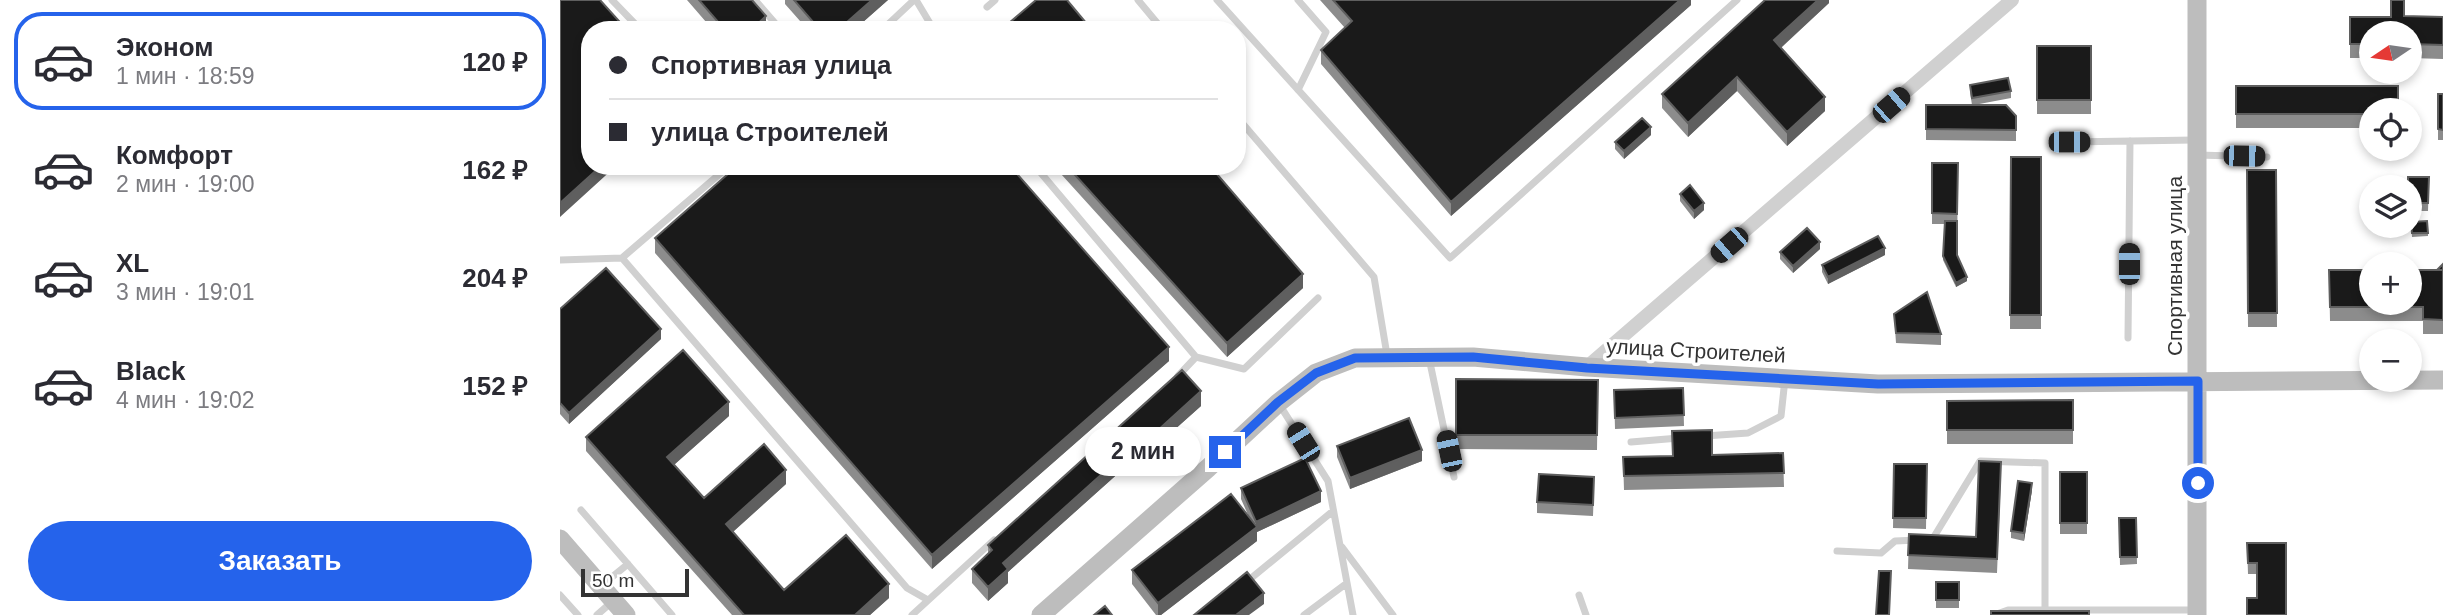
<!DOCTYPE html>
<html lang="ru">
<head>
<meta charset="utf-8">
<style>
  :root { --surface:#fff; --page:#f7f7f7; --text:#2b2b33; --muted:#7c7c81; --line:#e1e1e2; --accent:#2563eb }
  body { margin:0; font-family:Arial,sans-serif; background:var(--page); color:var(--text); height:100vh; display:flex; flex-direction:column; font-size:26px; white-space:nowrap }
  * { box-sizing:border-box; margin:0 }
  p { font-size:23px; color:var(--muted) }
  .icon { flex:none; width:38px; height:38px; fill:none; stroke:currentColor; stroke-width:2; stroke-linecap:round; stroke-linejoin:round }
  .map { position:relative; flex:1; overflow:hidden }
  .details { display:flex; flex-direction:column; background:var(--surface); width:560px }
  .details>* { flex:none }
  .top-card { position:absolute; left:21px; top:21px; width:665px; height:154px; border-radius:28px; box-shadow:0 4px 10px #0003; display:grid; align-content:center; height:154px; padding:0 28px; background:var(--surface) }
  .needle { width:46px; rotate:257deg }
  .buttons { position:absolute; left:1799px; top:21px; display:grid; gap:14px }
  .buttons a { display:grid; place-items:center; width:63px; height:63px; border-radius:50%; background:var(--surface); box-shadow:0 4px 10px #0003; font-size:35px }
  .scale { position:absolute; left:21px; bottom:18px; width:108px; box-sizing:border-box; padding-left:7px; border:4px solid #333; border-top:0; font-size:19px; line-height:24px; white-space:nowrap; color:#333; -webkit-text-stroke:5px #fff; paint-order:stroke }
  .end { position:absolute; width:32px; height:32px; margin:-16px; border:9px solid #2563eb; background:#fff; box-shadow:0 0 0 4px #fff }
  .from { border-radius:50% }
  .bubble { position:absolute; height:49px; border-radius:24px; background:var(--surface); box-shadow:0 4px 10px #0003; font-size:23px; font-weight:700; line-height:49px; text-align:center }
  .car { position:absolute; width:21px; height:42px; margin:-21px -10px; border-radius:9px; box-shadow:0 0 5px 2px #0007; background:linear-gradient(#222 24%,#8ab4d8 0 40%,#222 0 76%,#8ab4d8 0 86%,#222 0) }
  .top-card b { display:flex; align-items:center; gap:24px; height:66px; font-size:26px }
  .top-card b+b { border-top:2px solid var(--line) }
  .top-card i { width:18px; height:18px; background:var(--text) }
  ul { padding:12px 0 0; list-style:none }
  li { display:flex; align-items:center; gap:21px; height:98px; margin:0 14px 10px; padding:0 14px; border:4px solid transparent; border-radius:28px }
  li div { flex:1 }
  li b { display:block; font-size:26px }
  li em { font-style:normal; font-weight:700 }
  li.selected { border-color:var(--accent) }
  li>.icon { width:63px; height:63px; stroke-width:1.5 }
  .action { display:flex; gap:14px; margin-top:auto; padding:14px 28px }
  .action a { flex:1; height:80px; border-radius:42px; background:var(--accent); color:#fff; font-size:28px; font-weight:700; line-height:80px; text-align:center }
  main { display:flex; flex:1; min-height:0 }
  .map>svg:first-child { display:block }
  .lines { fill:none; stroke-linecap:round; stroke-linejoin:round }
  .lane { stroke:#d0d0d0; stroke-width:7 }
  .street { stroke:#d0d0d0; stroke-width:14 }
  .secondary { stroke:#bdbdbd; stroke-width:19 }
  .wall { fill:#8c8c8c }
  .shaded-wall { fill:#5f5f5f }
  .building { fill:#1a1a1a; stroke:#5f5f5f; stroke-width:2 }
  .route { stroke:#2563eb; stroke-width:9 }
  .labels { text-anchor:middle; stroke-width:7; stroke-linejoin:round; paint-order:stroke }
  .street-label { font-size:21px; fill:#333; stroke:#fff }
</style>
</head>
<body>
<main>
<section class="details">
<ul>
<li class="selected"><svg class="icon" aria-label="car" viewBox="0 0 24 24"><path d="M5 17H2v-5l4-1 3-4h7l3 4 3 1v5h-3M9 17h6M6 11h13"/><circle cx="7" cy="17" r="2"/><circle cx="17" cy="17" r="2"/></svg><div><b>Эконом</b><p>1 мин · 18:59</p></div><em>120 ₽</em></li>
<li><svg class="icon" aria-label="car" viewBox="0 0 24 24"><path d="M5 17H2v-5l4-1 3-4h7l3 4 3 1v5h-3M9 17h6M6 11h13"/><circle cx="7" cy="17" r="2"/><circle cx="17" cy="17" r="2"/></svg><div><b>Комфорт</b><p>2 мин · 19:00</p></div><em>162 ₽</em></li>
<li><svg class="icon" aria-label="car" viewBox="0 0 24 24"><path d="M5 17H2v-5l4-1 3-4h7l3 4 3 1v5h-3M9 17h6M6 11h13"/><circle cx="7" cy="17" r="2"/><circle cx="17" cy="17" r="2"/></svg><div><b>XL</b><p>3 мин · 19:01</p></div><em>204 ₽</em></li>
<li><svg class="icon" aria-label="car" viewBox="0 0 24 24"><path d="M5 17H2v-5l4-1 3-4h7l3 4 3 1v5h-3M9 17h6M6 11h13"/><circle cx="7" cy="17" r="2"/><circle cx="17" cy="17" r="2"/></svg><div><b>Black</b><p>4 мин · 19:02</p></div><em>152 ₽</em></li>
</ul>
<div class="action"><a>Заказать</a></div>
</section>
<div class="map">
<svg width="1883" height="615" viewBox="0 0 1883 615">
  <rect width="100%" height="100%" fill="#fff"/>
  <g class="lines">
    <!-- lane -->
    <path class="lane" d="M52 0 81 30
      M195 0 221 30
      M356 0 374 30
      M578 0 603 30
      M657 0 890 258 1177 0
      M427 7 435 0
      M322 30 354 0
      M738 90 766 32 738 0
      M677 117 814 277 827 355
      M1509 142 1634 140
      M1638 155 1707 157
      M475 166 636 357
      M62 258 347 588 368 600
      M0 260 62 258 169 166
      M1568 338 1570 141
      M869 358 894 477
      M618 376 636 357 684 369 758 298
      M719 404 768 481 793 615
      M1145 436 1188 433 1221 416 1225 379
      M1071 442 1119 438
      M21 510 112 615
      M1369 540H1372L1420 461 1485 463V610
      M782 547 833 615
      M1277 551 1321 553 1335 541 1358 540
      M684 584 773 511
      M41 586 68 564
      M0 595 18 615
      M1019 595 1026 615
      M37 615 53 601
      M352 615 434 540
      M744 615 787 583
      M1434 615 1448 610H1635"/>
    <!-- street -->
    <path class="street" d="M1027 367 1452 0"/>
    <!-- secondary -->
    <path class="secondary" d="M1637 0V615
      M0 539 66 615
      M481 615 648 468 718 403 756 373 795 358 913 357 1027 367 1318 384 1883 380"/>
  </g>
  <!-- wall -->
  <path class="wall" d="M127 0H192L206 30H153Z
    M225 0H328L294 30H248L225 4Z
    M760 0H1131V5L891 216 761 64V50L785 28Z
    M1269 0V3L1221 48 1265 111 1227 146 1177 91 1128 137 1102 108V94Z
    M1844 16 1883 17V59L1850 58V33H1811V58H1790V17Z
    M1477 46H1531V114H1477Z
    M1410 85 1451 91V98L1414 105 1456 116V141L1366 140V105H1412L1410 92Z
    M1676 86 1811 110V128H1676Z
    M1878 94H1883V140H1878Z
    M1091 135 1064 159 1055 149V142Z
    M1451 157H1481V329H1450Z
    M1372 163H1398L1397 256 1407 281 1396 287 1383 260 1385 224H1372Z
    M501 166H650L743 288 667 357 501 174Z
    M1687 170H1716L1717 327H1688Z
    M1869 177 1868 211H1850V187Z
    M1120 194 1144 210 1134 219 1120 201Z
    M1851 222 1868 233V236L1852 237Z
    M95 238 609 361 372 569 95 253Z
    M1260 249 1233 273 1220 259V252Z
    M1325 255 1268 284 1262 272V265Z
    M1883 264V334H1863V321H1770L1769 270H1877Z
    M0 309 101 339 9 424 0 414Z
    M1334 314 1381 334V345L1336 343Z
    M622 370 641 406 585 456 582 452 448 572V583L428 601 412 583V569L428 553V545Z
    M896 379 1038 380 1037 450 896 449Z
    M1123 388 1124 426 1055 429 1054 390Z
    M1513 400V444H1387V401Z
    M169 416 114 465 144 498 226 484 173 532 224 590 329 598 310 615H172L26 451V437Z
    M777 446 862 461 790 489 777 457Z
    M1223 453 1224 487 1064 490 1063 457Z
    M1334 464H1367L1366 529 1333 528Z
    M1500 472H1527V534H1500Z
    M1441 476 1437 573 1348 569 1349 534 1416 537Z
    M681 488 761 502 697 532V541L601 615H596L572 584V570L689 517 681 499Z
    M1034 488 1033 516 977 513V502Z
    M1472 490 1464 541 1451 538V531Z
    M1559 518H1576L1577 564 1560 565Z
    M1687 543 1726 615 1697 598V574H1688Z
    M1376 582H1399V608H1376Z"/>
  <!-- shaded-wall -->
  <path class="shaded-wall" d="M312 0H328L294 30H278Z
    M1120 0H1131V5L891 216V202Z
    M1258 0H1269V3L1214 54V40Z
    M206 16V30H191Z
    M1177 77V91L1128 137V123Z
    M1265 97V111L1227 146V132Z
    M1091 127V135L1064 159V151Z
    M41 166H56L0 217V203Z
    M1144 203V210L1134 219V211Z
    M1260 242V249L1233 273V266Z
    M1325 248V255L1268 284V277Z
    M743 274V288L667 357V343Z
    M1407 277V281L1396 287V283Z
    M101 329V339L9 424V413Z
    M609 347V361L372 569V555Z
    M641 391V406L585 456V442Z
    M169 402V416L107 471V457Z
    M582 438V452L448 572V583L428 601V587L443 563Z
    M862 450V461L790 489V478Z
    M226 470V484L166 538V524Z
    M1472 483V490L1464 541V533Z
    M761 491V502L697 532V541L601 615H598V603L696 528V522Z
    M329 584V598L310 615H295Z
    M704 593V604L689 615H676Z"/>
  <!-- building -->
  <path class="building" d="M0 0H40L67 30H30V166H41L0 203Z
    M139 0H192L206 16 191 30H165Z
    M234 0H312L278 30H260Z
    M476 0H507L532 30 442 29Z
    M773 0H1120L891 202 761 50 792 21Z
    M1205 0H1258L1214 40 1265 97 1227 132 1177 77 1128 123 1102 94Z
    M1831 0H1844V16L1883 17V45L1850 44V33H1811V44H1790V17H1831Z
    M1477 46H1531V100H1477Z
    M1448 78 1451 91 1412 98 1410 85Z
    M1676 86H1838V110H1811V114H1676Z
    M1878 94H1883V130L1878 129Z
    M1366 105H1446L1456 116V130L1366 129Z
    M1082 118 1091 127 1064 151 1055 142Z
    M1451 157H1481V315H1450Z
    M1372 163H1398L1397 214 1372 213Z
    M177 166H450L609 347 372 555 95 238Z
    M507 166H650L743 274 667 343Z
    M1687 170H1716L1717 313H1688Z
    M1848 177H1869L1868 203H1850V187H1848Z
    M1130 185 1144 203 1134 211 1120 194Z
    M1385 221H1397V255L1407 277 1396 283 1383 256Z
    M1867 221 1868 233H1852L1851 222Z
    M1247 228 1260 242 1233 266 1220 252Z
    M1318 236 1325 248 1268 277 1262 265Z
    M1883 264V270H1877Z
    M46 268 101 329 9 413 0 403V309Z
    M1769 270H1811V303H1850V270H1883V320L1863 319V307H1770Z
    M1367 292 1381 334 1336 333 1334 314Z
    M123 350 169 402 107 457 144 498 204 444 226 470 166 524 224 590 286 535 329 584 295 615H184L26 437Z
    M622 370 641 391 585 442 582 438 443 563 448 569 428 587 412 569 432 550 428 545Z
    M896 379 1038 380 1037 435H896Z
    M1123 388 1124 415 1055 418 1054 390Z
    M1513 400V430H1387V401Z
    M849 418 862 450 790 478 777 446Z
    M1152 430V455L1223 453 1224 473 1064 476 1063 457 1113 456 1112 431Z
    M745 458 761 491 696 522 681 488Z
    M1419 461 1441 462 1437 559 1348 555 1349 534 1416 537Z
    M1334 464H1367L1366 518H1333Z
    M1500 472H1527V523H1500Z
    M979 474 1034 477 1033 505 977 502Z
    M1458 481 1472 483 1464 533 1451 531Z
    M671 494 697 527 598 603 572 570Z
    M1559 518H1576L1577 557H1560Z
    M1687 543H1726V615H1687V598H1697V563H1688Z
    M1319 571H1331L1329 615H1316Z
    M687 572 704 593 676 615H634Z
    M1376 582H1399V600H1376Z
    M545 606 552 615H534Z
    M1431 611H1529V615H1431Z"/>
  <g class="lines">
    <!-- route -->
    <path class="route" d="M665 452 718 402 756 373 795 358 913 357 1027 368 1318 384 1638 381V483"/>
  </g>
  <g class="labels">
    <!-- street labels -->
    <g class="street-label">
      <text transform="translate(1615 266) rotate(-90)" y="7">Спортивная улица</text>
      <text transform="translate(1136 351) rotate(3)" y="7">улица Строителей</text>
    </g>
  </g>
</svg>
<div class="buttons">
<a><svg class="needle" viewBox="-14 -14 28 28"><path d="M0-13l5 13h-10z" fill="#e53935"/><path d="M0 13l5-13h-10z" fill="#7c7c81"/></svg></a>
<a><svg class="icon" aria-label="locate" viewBox="0 0 24 24"><circle cx="12" cy="12" r="6"/><path d="M12 2v4M12 18v4M2 12h4M18 12h4"/></svg></a>
<a><svg class="icon" aria-label="layers" viewBox="0 0 24 24"><path d="M12 4l9 5-9 5-9-5zM3 14l9 5 9-5"/></svg></a>
<a>+</a>
<a>−</a>
</div>
<div class="scale">50 m</div>
<i class="end from" style="left:1638px;top:483px"></i>
<i class="end" style="left:665px;top:452px"></i>
<div class="bubble" style="left:525px;top:427px;width:116px">2 мин</div>
<i class="car" style="left:1331px;top:105px;rotate:49deg"></i>
<i class="car" style="left:1509px;top:142px;rotate:90deg"></i>
<i class="car" style="left:1684px;top:156px;rotate:91deg"></i>
<i class="car" style="left:1169px;top:245px;rotate:229deg"></i>
<i class="car" style="left:1569px;top:264px;rotate:0deg"></i>
<i class="car" style="left:743px;top:442px;rotate:328deg"></i>
<i class="car" style="left:889px;top:451px;rotate:348deg"></i>
<div class="top-card">
<b><i class="from"></i>Спортивная улица</b>
<b><i></i>улица Строителей</b>
</div>
</div>
</main>
</body>
</html>
